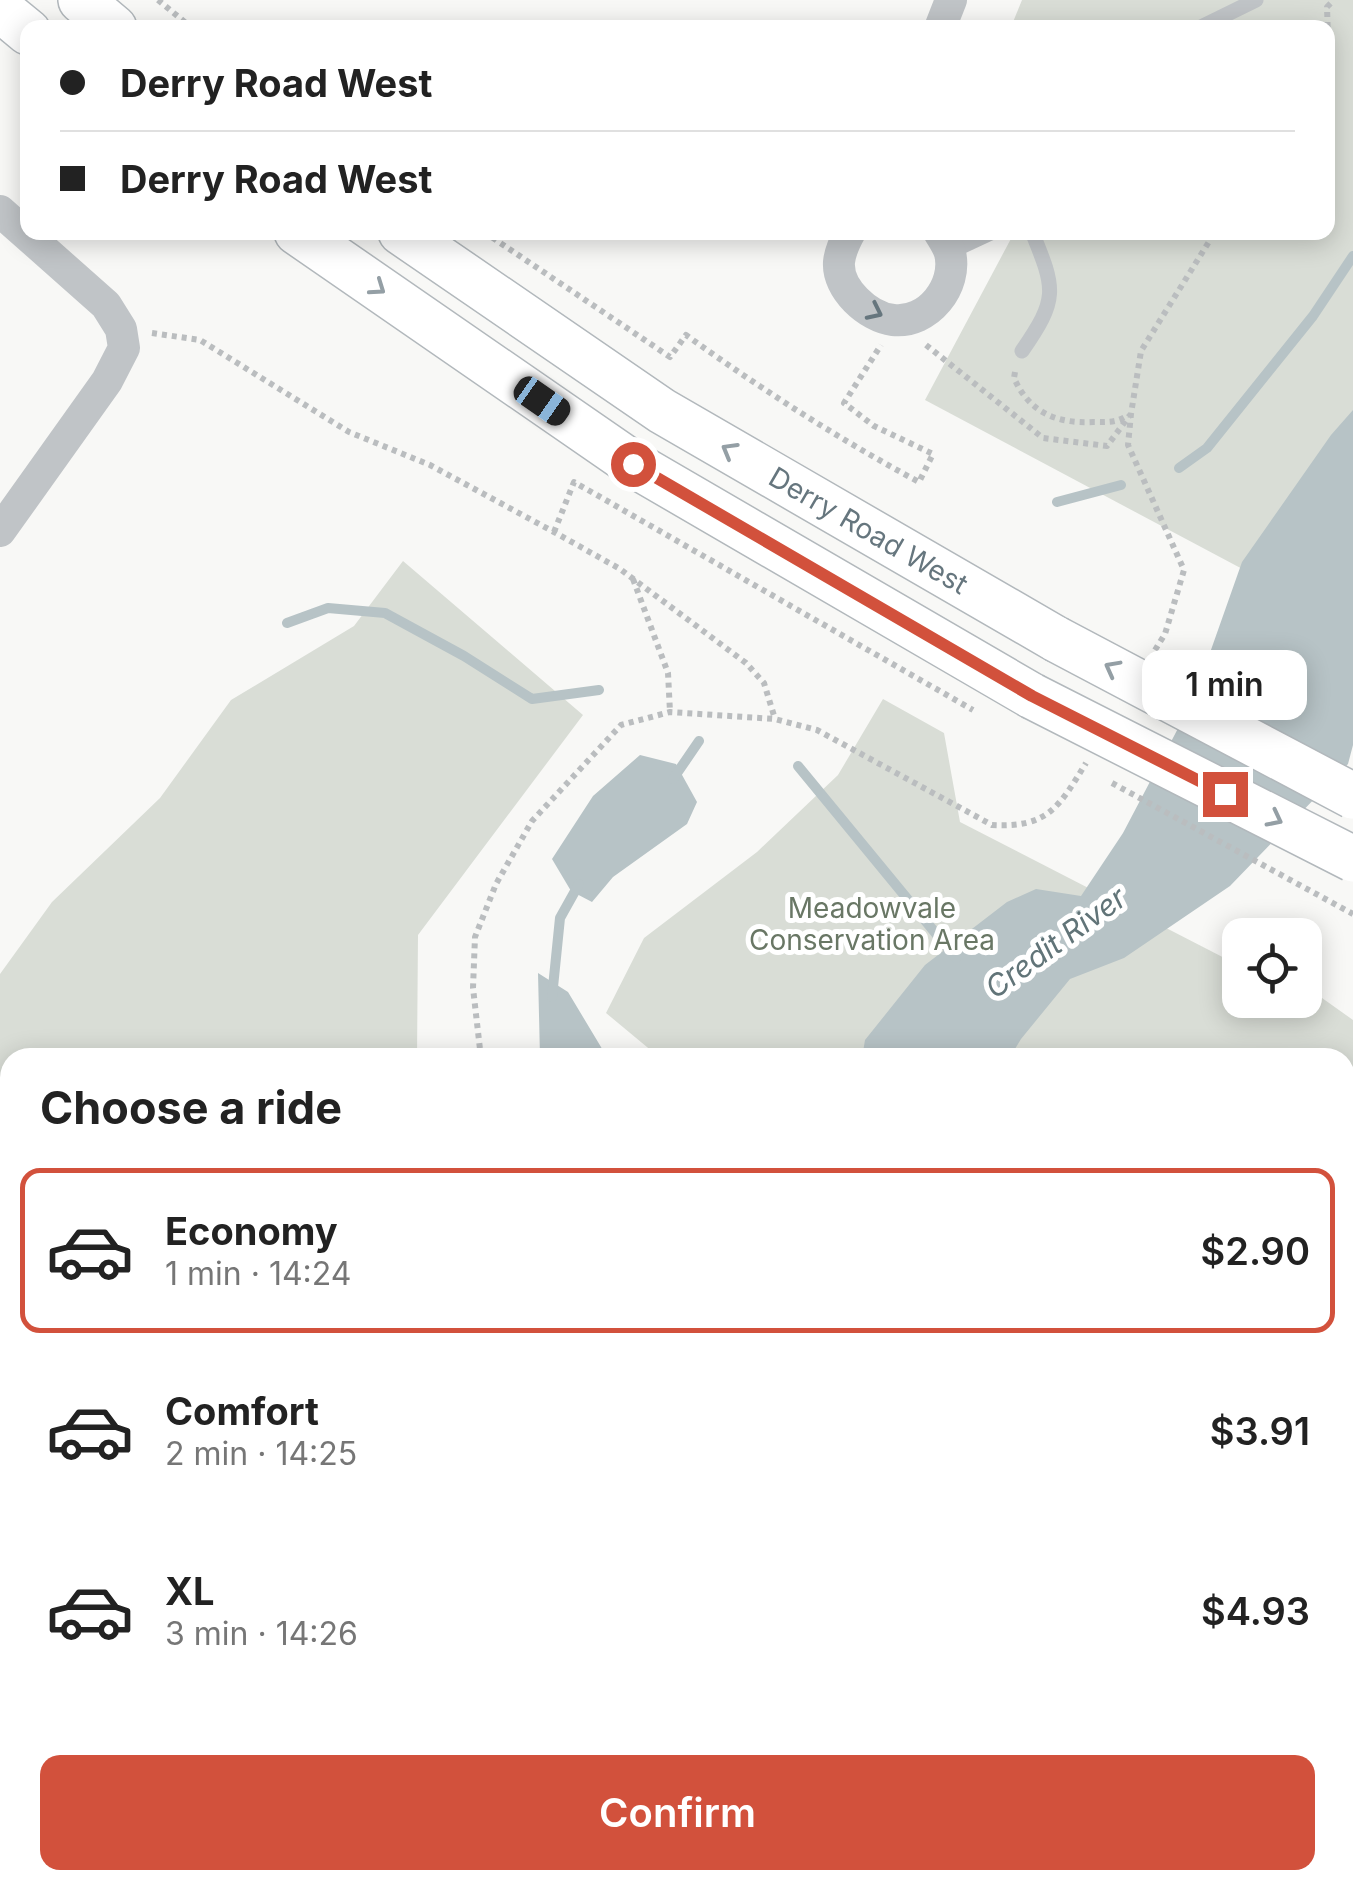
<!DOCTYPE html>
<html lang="en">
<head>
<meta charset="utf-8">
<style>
  :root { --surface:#fff; --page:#f2f2f2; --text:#222; --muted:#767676; --line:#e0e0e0; --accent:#d2513c }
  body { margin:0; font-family:Inter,sans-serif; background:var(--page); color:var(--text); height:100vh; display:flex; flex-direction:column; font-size:38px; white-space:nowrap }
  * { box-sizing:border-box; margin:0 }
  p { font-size:32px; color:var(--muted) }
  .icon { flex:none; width:55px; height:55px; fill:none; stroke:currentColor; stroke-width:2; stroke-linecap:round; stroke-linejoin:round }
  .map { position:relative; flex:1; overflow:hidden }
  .sheet { position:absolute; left:0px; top:1048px; width:1355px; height:842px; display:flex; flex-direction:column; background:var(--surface); border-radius:30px 30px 0 0; box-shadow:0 5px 25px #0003 }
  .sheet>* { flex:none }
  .top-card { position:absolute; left:20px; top:20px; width:1315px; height:220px; border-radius:20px; box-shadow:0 5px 25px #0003; display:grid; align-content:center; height:220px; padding:0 40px; background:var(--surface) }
  .controls { position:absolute; left:1222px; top:918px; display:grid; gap:20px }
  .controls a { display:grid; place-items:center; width:100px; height:100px; border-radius:20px; background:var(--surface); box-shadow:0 5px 25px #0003; font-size:50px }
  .end { position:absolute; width:45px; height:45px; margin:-22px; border:12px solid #d2513c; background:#fff; box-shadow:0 0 0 5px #fff }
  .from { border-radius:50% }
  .bubble { position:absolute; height:70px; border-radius:20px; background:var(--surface); box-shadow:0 5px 25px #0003; font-size:32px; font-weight:600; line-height:70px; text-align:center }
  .car { position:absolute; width:30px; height:60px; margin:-30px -15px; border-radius:12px; box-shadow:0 0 8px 2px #0007; background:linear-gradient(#222 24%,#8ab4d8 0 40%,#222 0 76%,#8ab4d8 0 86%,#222 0) }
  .top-card b { display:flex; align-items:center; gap:35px; height:95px; font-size:38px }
  .top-card b+b { border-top:2px solid var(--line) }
  .top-card i { width:25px; height:25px; background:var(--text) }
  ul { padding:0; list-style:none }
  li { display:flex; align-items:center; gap:30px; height:165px; margin:0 20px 15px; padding:0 20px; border:5px solid transparent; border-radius:20px }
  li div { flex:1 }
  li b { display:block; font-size:38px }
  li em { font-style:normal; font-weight:600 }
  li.active { border-color:var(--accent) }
  li>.icon { width:90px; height:90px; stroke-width:1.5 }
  h2 { padding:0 40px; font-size:45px; line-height:120px }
  .primary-button { display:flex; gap:20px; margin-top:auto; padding:20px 40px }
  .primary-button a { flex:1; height:115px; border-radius:20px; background:var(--accent); color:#fff; font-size:40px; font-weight:600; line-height:115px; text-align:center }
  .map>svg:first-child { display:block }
  .green { fill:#d9ddd6 }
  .water { fill:#b7c3c6 }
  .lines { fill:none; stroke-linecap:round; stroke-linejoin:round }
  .stream { stroke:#b7c3c6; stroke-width:10 }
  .secondary-casing { stroke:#b2b8bc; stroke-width:48 }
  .path { stroke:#babdbf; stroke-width:6; stroke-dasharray:5 5; stroke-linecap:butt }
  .service { stroke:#c0c4c7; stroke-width:15 }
  .minor { stroke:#c0c4c7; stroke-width:32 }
  .secondary { stroke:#fff; stroke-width:45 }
  .secondary-bridge-casing { stroke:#b2b8bc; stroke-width:48; stroke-linecap:butt }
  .path-bridge { stroke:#babdbf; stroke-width:6; stroke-dasharray:5 5; stroke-linecap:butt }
  .secondary-bridge { stroke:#fff; stroke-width:45 }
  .oneway { stroke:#949fa5 }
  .oneway2 { stroke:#66767e }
  .route { stroke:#d2513c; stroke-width:12 }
  .labels { text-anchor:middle; stroke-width:10; stroke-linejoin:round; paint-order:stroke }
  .street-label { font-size:28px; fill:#66767e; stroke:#fff }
  .park-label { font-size:28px; fill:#697765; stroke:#fff }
  .water-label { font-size:30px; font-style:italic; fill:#617478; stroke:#fff }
</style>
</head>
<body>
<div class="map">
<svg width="1353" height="1888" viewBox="0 0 1353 1888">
  <rect width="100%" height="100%" fill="#f8f8f6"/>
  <!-- green -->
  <path class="green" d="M1022 0H1353V628L925 400 1014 233 1328 232V28L1011 27Z
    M403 561 583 715 418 935 417 1057 10 1058V1880H191L187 1888H0V974L52 902 160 798 231 700 354 626Z
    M883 699 944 733 960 822 1240 966V1000L1308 1001 1315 993 1353 1020V1888H266L270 1880H1345V1058L659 1057 606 1013 644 938 757 852 838 775Z"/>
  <!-- water -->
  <path class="water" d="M1353 410V745L1348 764 1230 886 1124 958 1070 979 1021 1039 1010 1057 862 1058 865 1040 925 965 1007 902 1036 889 1081 896 1123 833 1194 698 1242 562 1331 435Z
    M640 755 676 764 697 802 687 824 613 877 592 902 571 891 552 859 593 796Z
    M538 973 568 992 607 1057H540Z
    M1345 1853 1353 1857V1888H1102L1094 1880H1345Z"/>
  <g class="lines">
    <!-- stream -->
    <path class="stream" d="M1179 468 1207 448 1313 316 1353 256
      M1057 502 1121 485
      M287 623 328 608 385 613 464 656 532 699 599 690
      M798 766 956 958
      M673 779 699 741
      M552 997 560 918 579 884
      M0 1450 10 1453
      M639 1880V1888"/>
    <defs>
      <g id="secondary">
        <path d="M81 0 114 28"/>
        <path d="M0 9 28 32"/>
        <path d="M297 232 633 464 1032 696"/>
        <path id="s1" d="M401 232 662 411 1056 639"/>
      </g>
    </defs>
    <!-- secondary casing -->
    <use href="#secondary" class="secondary-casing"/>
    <!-- path -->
    <path class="path" d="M158 0 192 28
      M1328 37 1327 7 1334 0
      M484 232 670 357 686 335C761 389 837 438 919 482L933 454 874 426 844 403 881 345
      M152 333 200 340 349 432 430 465 554 532 620 569 746 663 764 683 775 719
      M926 345 1043 438 1107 446 1130 415
      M1015 372 1014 378C1029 412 1056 424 1093 422 1105 422 1115 423 1125 417
      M554 532 574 482 973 710
      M633 579 668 673 670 712
      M1155 650 1165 634 1184 570 1128 445 1131 414 1141 351 1215 232
      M481 1058 473 988 475 937 496 884 532 821 621 725 670 712 775 719 817 730 992 825C1048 828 1059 807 1086 763
      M1345 1192 1353 1189
      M1345 1778 1353 1783
      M217 1888 220 1880"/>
    <!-- service -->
    <path class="service" d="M1199 28 1256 0
      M950 252 993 232
      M1022 351C1058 299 1056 290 1032 232"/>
    <!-- minor -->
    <path class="minor" d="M940 28 951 0
      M0 211 106 305 121 329 124 348 107 381 0 531
      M850 232C845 241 840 252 839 262 837 289 868 317 893 320 928 324 958 286 950 253 948 246 943 239 939 232"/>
    <!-- secondary -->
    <use href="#secondary" class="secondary"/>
    <defs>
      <path id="secondary-bridge" d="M1056 639 1353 796
        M1032 696 1353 859"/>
    </defs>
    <!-- secondary-bridge casing -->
    <use href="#secondary-bridge" class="secondary-bridge-casing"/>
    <!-- path-bridge -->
    <path class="path-bridge" d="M1112 783 1353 914"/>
    <!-- secondary-bridge -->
    <use href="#secondary-bridge" class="secondary-bridge"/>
  </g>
  <!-- one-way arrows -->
  <defs><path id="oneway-chevron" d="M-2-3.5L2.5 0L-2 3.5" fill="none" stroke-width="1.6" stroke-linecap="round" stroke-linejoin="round" transform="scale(2.5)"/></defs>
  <g class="oneway">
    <use href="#oneway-chevron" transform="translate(378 288) rotate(35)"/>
    <use href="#oneway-chevron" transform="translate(729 450) rotate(-150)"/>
    <use href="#oneway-chevron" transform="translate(1112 668) rotate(-152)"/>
    <use href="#oneway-chevron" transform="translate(1275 819) rotate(27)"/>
  </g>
  <use class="oneway2" href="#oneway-chevron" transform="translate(875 312) rotate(26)"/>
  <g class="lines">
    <!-- route -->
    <path class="route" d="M633 464 1032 696 1225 794"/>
  </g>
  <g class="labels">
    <!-- street labels -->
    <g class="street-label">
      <text dy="10" stroke="none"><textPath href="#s1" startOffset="555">Derry Road West</textPath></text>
    </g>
    <!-- park labels -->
    <g class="park-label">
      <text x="872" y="918">Meadowvale<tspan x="872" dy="32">Conservation Area</tspan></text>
    </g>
    <!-- water labels -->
    <g class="water-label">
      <text transform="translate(1056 943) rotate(-36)" y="10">Credit River</text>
    </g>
  </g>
</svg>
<div class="controls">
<a><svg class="icon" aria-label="locate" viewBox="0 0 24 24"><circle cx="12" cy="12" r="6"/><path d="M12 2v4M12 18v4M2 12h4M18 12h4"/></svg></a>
</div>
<i class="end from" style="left:633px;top:464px"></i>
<i class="end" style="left:1225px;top:794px"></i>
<div class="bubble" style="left:1142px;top:650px;width:165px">1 min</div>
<i class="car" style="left:542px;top:401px;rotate:125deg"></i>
<div class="top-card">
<b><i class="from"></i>Derry Road West</b>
<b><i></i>Derry Road West</b>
</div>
<section class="sheet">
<h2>Choose a ride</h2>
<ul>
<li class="active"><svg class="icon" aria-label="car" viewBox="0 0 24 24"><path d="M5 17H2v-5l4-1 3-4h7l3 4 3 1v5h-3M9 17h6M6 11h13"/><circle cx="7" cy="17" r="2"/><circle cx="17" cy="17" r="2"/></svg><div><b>Economy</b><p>1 min · 14:24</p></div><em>$2.90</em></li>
<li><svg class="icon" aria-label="car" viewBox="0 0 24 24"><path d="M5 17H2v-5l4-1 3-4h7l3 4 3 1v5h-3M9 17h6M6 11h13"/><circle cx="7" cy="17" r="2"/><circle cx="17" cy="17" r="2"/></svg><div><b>Comfort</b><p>2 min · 14:25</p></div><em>$3.91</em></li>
<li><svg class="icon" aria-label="car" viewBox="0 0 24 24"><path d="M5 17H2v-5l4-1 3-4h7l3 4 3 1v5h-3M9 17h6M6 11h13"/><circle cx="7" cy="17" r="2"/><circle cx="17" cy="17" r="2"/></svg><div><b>XL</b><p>3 min · 14:26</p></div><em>$4.93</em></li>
</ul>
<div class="primary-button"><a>Confirm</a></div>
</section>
</div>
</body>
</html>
